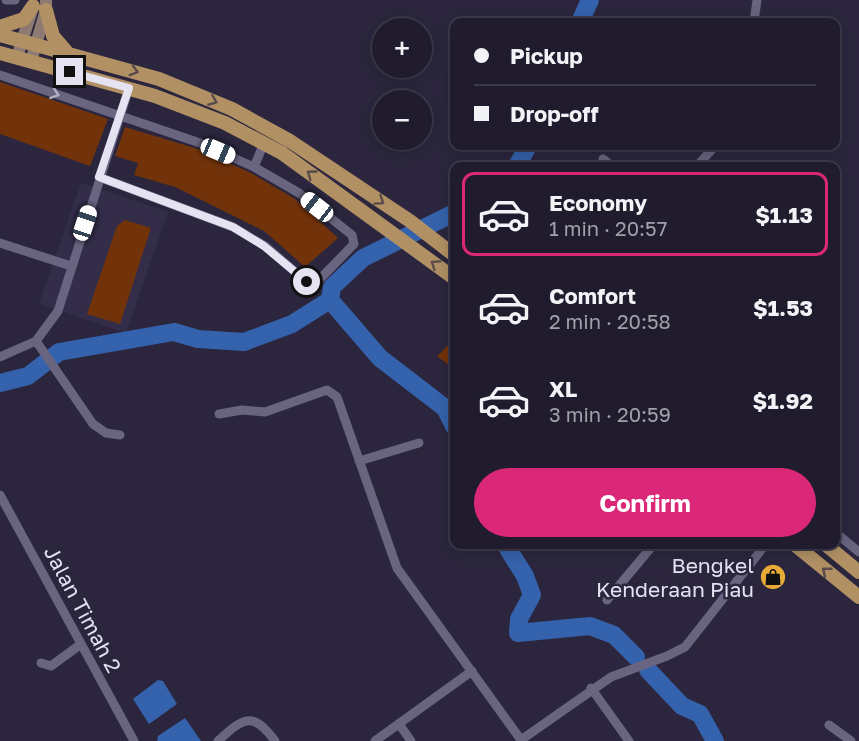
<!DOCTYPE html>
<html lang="en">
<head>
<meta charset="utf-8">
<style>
  :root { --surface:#201c2e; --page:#2d293a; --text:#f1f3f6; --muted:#a2a1aa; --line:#3d3a4a; --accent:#db2777 }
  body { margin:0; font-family:"Golos Text",sans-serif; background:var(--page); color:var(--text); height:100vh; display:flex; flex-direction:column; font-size:22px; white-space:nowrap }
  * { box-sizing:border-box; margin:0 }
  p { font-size:20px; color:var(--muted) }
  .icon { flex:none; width:33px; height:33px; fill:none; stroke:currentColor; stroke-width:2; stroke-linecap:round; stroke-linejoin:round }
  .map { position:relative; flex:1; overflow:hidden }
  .panel { position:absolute; left:450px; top:162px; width:390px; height:387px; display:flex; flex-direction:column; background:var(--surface); border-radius:12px; box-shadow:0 3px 15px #0003,0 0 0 2px var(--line) }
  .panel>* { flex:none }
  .hud { position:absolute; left:450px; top:18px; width:390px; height:132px; border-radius:12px; box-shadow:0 3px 15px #0003,0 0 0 2px var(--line); display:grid; align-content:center; height:132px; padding:0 24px; background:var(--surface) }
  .tools { position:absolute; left:372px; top:18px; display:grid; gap:12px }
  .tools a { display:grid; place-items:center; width:60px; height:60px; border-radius:50%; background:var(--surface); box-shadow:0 3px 15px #0003,0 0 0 2px var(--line); font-size:30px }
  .end { position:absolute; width:27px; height:27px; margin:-14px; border:8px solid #e5e2f2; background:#111; box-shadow:0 0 0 3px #111 }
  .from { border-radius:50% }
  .car { position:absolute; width:18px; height:36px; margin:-18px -9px; border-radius:8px; box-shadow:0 0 4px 2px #0007; background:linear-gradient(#fff 24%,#345 0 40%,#fff 0 76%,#345 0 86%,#fff 0) }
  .hud b { display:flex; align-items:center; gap:21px; height:57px; font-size:22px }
  .hud b+b { border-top:2px solid var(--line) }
  .hud i { width:15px; height:15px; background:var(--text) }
  ul { padding:10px 0 0; list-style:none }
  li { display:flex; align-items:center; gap:18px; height:84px; margin:0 12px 9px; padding:0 12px; border:3px solid transparent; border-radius:12px }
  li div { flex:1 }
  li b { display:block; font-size:22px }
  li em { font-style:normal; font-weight:700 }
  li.selected { border-color:var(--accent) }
  li>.icon { width:54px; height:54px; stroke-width:1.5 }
  .action { display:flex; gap:12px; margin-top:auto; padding:12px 24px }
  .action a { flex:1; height:69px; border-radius:36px; background:var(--accent); color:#fff; font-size:24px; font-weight:700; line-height:69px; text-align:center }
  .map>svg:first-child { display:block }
</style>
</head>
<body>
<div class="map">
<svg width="859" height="741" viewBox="0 0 859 741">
  <rect width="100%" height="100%" fill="#2b263d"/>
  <path fill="#332d4a" d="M81,183L168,212L126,333L39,304Z"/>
  <path fill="#3562ac" d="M158,680L163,681L177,704L149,724L133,699Z
    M185,718L201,741H157L158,736Z"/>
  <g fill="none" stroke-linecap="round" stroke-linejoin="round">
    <path stroke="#3562ac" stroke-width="18" d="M580,22L590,0
      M517,166L528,146
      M330,300L380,358L445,408L454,426
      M330,300L332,287L363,258L454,213
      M0,383L28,376L59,352L174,332L198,339L244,342L292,324L330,300
      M505,544L525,576L532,595L519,619L518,633L590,626L614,635L636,657
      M648,670L682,706L700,714L715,741"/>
  </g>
  <path fill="#73330a" d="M0,82L108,119L90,166L0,134Z
    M125,127L198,149L251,173L295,199L338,238L305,267L264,231L175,187L134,175L138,163L115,156Z
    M125,220L151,228L120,324L87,314L117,226Z
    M454,340V369L437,356Z"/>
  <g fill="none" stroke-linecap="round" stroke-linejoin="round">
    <path stroke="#69647f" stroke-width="9" d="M6,0H15
      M754,22L757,0
      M0,75L200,143L254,167L299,193L352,235L354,244L318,281L307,282L265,246L233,227L99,177
      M603,159L612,166
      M697,166L715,146
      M254,167L264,143
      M0,243L71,266
      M36,341L93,424L106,433L120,435
      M0,357L36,341L58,311L129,88
      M219,414L242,410L265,412L327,390L337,397L397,568L521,740L611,677L667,656L685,647L766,544
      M359,461L419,443
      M0,495L134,741
      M836,533L859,552
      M607,600L654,544
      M41,663L51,666L81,644
      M591,688L629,741
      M399,724L411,741
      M829,725L851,741
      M218,741C244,717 253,711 275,741
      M375,741L472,671"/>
    <path stroke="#8d7a72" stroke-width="12" d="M17,57L32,10
      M31,61L46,10V0"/>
    <path stroke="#b19064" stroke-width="14" d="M46,10L53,36L66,51
      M0,27L24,19L33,6
      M0,35L159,79L232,109L290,141L410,221L454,255
      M0,53L155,96L225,123L282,153L454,278
      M794,544L859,597
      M825,544L859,572"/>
  </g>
  <defs><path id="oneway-chevron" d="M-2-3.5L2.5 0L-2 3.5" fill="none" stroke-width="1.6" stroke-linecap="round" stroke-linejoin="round" transform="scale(1.5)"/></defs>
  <g stroke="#5a4b4b">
    <use href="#oneway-chevron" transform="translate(134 71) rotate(16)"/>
    <use href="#oneway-chevron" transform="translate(213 101) rotate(22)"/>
    <use href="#oneway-chevron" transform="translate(311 174) rotate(-144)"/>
    <use href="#oneway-chevron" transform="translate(380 201) rotate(34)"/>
    <use href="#oneway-chevron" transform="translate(435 264) rotate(-145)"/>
    <use href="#oneway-chevron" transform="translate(826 571) rotate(-141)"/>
  </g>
  <use stroke="#b3b0c4" href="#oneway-chevron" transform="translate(55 94) rotate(19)"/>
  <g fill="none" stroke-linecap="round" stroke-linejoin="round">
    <path stroke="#e5e2f2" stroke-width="8" d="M70,72L129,88L99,177L233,227L264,246L307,282"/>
  </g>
  <defs>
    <g id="shop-disc" transform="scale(1.35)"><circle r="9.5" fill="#e9ab38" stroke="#2b263d"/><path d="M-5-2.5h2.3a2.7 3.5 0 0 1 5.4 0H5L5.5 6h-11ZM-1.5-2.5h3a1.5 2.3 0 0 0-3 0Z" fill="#111"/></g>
  </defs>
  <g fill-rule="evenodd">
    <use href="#shop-disc" x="773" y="577"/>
  </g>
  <g text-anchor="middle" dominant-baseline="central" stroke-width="5" stroke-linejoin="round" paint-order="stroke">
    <g font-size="21" fill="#e5e2f2" stroke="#2b263d" text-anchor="end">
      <text x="754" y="565">Bengkel<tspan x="754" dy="24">Kenderaan Piau</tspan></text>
    </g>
    <g font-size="21" fill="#e5e2f2" stroke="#2b263d">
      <text transform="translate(83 609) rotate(62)">Jalan Timah 2</text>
    </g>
  </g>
</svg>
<div class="tools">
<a>+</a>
<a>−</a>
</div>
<i class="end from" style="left:307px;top:282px"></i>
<i class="end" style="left:70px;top:72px"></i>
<i class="car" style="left:218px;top:151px;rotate:113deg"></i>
<i class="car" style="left:317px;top:207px;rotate:308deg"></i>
<i class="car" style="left:85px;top:223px;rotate:18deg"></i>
<div class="hud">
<b><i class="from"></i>Pickup</b>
<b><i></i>Drop-off</b>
</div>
<section class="panel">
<ul>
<li class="selected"><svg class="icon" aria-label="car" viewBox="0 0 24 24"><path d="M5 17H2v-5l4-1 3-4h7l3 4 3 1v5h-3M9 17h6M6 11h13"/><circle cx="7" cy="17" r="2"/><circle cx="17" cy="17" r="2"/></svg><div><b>Economy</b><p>1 min · 20:57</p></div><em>$1.13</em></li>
<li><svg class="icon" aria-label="car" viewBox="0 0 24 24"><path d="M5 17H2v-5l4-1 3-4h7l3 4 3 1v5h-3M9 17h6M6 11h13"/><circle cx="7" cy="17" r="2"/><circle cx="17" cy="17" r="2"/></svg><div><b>Comfort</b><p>2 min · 20:58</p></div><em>$1.53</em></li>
<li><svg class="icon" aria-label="car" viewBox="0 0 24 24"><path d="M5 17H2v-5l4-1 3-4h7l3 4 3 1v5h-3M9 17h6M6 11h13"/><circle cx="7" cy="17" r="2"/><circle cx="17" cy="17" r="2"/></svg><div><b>XL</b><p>3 min · 20:59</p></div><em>$1.92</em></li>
</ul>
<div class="action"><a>Confirm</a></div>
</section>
</div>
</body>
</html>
